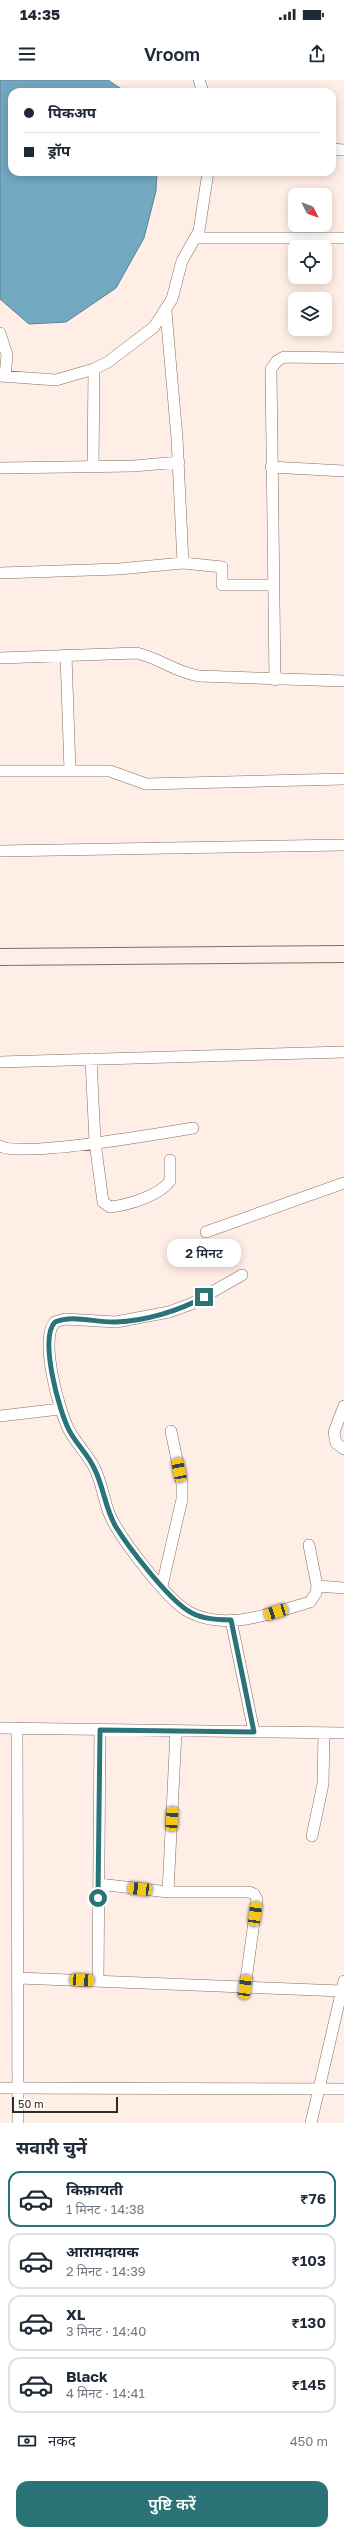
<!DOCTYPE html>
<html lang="hi">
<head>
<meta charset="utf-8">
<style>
  :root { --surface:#fff; --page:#f2f2f3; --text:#1f2937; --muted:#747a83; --line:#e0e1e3; --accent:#2a7478 }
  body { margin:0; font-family:"Golos Text","Noto Sans Devanagari",sans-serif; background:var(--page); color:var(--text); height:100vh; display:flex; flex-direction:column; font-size:15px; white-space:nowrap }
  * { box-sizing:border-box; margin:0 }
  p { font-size:13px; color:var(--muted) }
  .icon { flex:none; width:22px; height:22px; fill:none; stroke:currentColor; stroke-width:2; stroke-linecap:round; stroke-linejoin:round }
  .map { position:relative; height:2043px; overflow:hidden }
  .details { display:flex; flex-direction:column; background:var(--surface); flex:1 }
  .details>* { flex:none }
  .top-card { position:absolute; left:8px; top:8px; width:328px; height:88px; border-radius:12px; box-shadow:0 2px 10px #0003; display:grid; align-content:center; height:88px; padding:0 16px; background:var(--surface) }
  .needle { width:26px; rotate:132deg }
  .buttons { position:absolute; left:288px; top:108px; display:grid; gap:8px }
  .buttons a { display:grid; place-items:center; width:44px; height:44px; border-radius:8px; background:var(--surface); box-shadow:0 2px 10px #0003; font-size:20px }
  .scale { position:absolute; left:12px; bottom:10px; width:106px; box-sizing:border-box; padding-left:4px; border:2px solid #322a26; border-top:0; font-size:11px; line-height:14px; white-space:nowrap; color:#322a26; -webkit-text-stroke:3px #fff; paint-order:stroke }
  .end { position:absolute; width:18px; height:18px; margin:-9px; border:5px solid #2a7478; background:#fff; box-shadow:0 0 0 2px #fff }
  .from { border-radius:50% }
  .bubble { position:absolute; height:28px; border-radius:12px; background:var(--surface); box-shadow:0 2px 10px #0003; font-size:13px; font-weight:600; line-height:28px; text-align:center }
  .car { position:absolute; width:12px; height:24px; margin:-12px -6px; border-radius:5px; box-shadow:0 0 3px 1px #0007; background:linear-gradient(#f5c518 24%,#345 0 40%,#f5c518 0 76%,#345 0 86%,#f5c518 0) }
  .top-card b { display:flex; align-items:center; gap:14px; height:38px; font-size:15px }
  .top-card b+b { border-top:1px solid var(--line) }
  .top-card i { width:10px; height:10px; background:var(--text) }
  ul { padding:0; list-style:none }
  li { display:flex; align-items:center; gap:12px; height:56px; margin:0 8px 6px; padding:0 8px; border:2px solid var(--line); border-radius:12px }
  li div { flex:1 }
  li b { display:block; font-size:15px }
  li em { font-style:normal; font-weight:600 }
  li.current { border-color:var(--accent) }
  li>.icon { width:36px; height:36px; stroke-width:1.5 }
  h2 { padding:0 16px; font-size:18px; line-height:48px }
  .pay { display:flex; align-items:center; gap:10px; height:44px; padding:0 16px; font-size:15px }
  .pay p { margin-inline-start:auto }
  .cta { display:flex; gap:8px; margin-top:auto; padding:8px 16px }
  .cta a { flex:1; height:46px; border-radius:12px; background:var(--accent); color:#fff; font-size:16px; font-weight:600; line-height:46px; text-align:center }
  .status { display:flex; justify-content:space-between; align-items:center; height:28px; padding:0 20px; background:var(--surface); direction:ltr }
  .status svg { height:11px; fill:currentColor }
  header { display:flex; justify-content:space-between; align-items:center; height:52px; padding:0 16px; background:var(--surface); font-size:18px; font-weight:600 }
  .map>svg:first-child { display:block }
</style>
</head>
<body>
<div class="status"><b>14:35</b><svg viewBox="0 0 49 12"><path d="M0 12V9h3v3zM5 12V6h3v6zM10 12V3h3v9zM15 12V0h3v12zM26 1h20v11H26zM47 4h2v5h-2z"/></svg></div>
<header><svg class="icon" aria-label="menu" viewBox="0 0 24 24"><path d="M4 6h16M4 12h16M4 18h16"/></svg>Vroom<svg class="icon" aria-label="share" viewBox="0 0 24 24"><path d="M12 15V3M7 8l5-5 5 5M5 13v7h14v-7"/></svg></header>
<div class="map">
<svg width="344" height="2043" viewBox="0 0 344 2043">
  <rect width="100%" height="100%" fill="#ffeee5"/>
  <path fill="#72a9c0" stroke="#5f8392" d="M0,0H108L126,12H12V92H157L156,111L144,158L116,208L66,242L29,244L0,219Z"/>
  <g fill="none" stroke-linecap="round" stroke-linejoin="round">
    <g stroke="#816f65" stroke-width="12">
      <path id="street" d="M199,0L203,12
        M332,69L344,70
        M196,158H344
        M166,232L177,358L183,483
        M0,253L7,275L5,296
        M0,296L56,300L94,289L108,282L154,247L172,219L182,181L199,151L208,92
        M93,387L94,289
        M271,387L344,391
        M0,388L134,386L179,382
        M0,493L119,489L183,483L222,487V505H273
        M66,575L70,691
        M0,578L137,573C159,578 177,593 199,596L344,601
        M275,600L271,289L277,281L284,277L344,278
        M0,691H110L146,704L344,699
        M0,771L344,765
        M91,979L95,1062L103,1122L110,1127C128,1125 159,1116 170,1101V1080
        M0,982L344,972
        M0,1066C19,1078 164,1053 193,1048
        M206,1152L344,1103
        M242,1195L191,1224L169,1232L116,1242L65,1239L55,1242C39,1258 59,1331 69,1350C76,1363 87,1374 94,1387C102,1402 103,1418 109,1433C118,1456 168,1521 189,1532C227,1552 272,1533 310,1522L316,1513L317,1506L309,1465
        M344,1326L334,1352L336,1363L344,1369
        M0,1336L60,1329
        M162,1506L182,1419V1404L171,1351
        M317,1506L344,1508
        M231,1540L254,1652
        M0,1648L344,1653
        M17,1649L18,2043
        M312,1756L323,1704L324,1653
        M99,1804L168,1812H249L254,1814L257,1820L245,1907
        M168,1812L176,1651
        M18,1898L342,1911
        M98,1901L100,1650
        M0,2008L344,2009
        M311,2043L344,1901"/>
    </g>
    <g stroke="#816f65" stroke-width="18">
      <path id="secondary" d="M0,877L344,874"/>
    </g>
    <use href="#street" stroke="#fff" stroke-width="11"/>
    <use href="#secondary" stroke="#feeeec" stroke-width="16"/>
  </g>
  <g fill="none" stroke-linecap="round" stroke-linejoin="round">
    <path stroke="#2a7478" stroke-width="5" d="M98,1818L100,1650L254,1652L231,1540C217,1540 199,1539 187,1530C167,1517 129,1468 116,1447C105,1429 104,1407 94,1388C88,1374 76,1364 69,1350C59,1331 39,1258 55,1242C73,1234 96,1243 116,1242C145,1241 179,1231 204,1217"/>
  </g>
</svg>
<div class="buttons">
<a><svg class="needle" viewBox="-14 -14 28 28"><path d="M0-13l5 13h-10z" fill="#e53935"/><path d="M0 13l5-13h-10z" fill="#747a83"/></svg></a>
<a><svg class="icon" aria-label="locate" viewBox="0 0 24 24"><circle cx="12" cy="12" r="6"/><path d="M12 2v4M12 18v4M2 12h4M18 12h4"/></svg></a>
<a><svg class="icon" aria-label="layers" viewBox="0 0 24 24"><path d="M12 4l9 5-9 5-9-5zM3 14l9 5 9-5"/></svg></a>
</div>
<div class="scale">50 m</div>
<i class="end from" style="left:98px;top:1818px"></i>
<i class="end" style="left:204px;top:1217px"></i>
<div class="bubble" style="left:167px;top:1159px;width:74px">2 मिनट</div>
<i class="car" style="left:179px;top:1390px;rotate:349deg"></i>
<i class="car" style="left:276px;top:1532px;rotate:253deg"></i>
<i class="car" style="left:172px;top:1739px;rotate:3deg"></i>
<i class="car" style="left:140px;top:1809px;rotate:276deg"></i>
<i class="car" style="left:255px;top:1834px;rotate:8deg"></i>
<i class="car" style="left:82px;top:1900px;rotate:93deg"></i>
<i class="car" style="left:245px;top:1907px;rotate:8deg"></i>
<div class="top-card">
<b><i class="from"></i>पिकअप</b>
<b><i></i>ड्रॉप</b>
</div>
</div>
<section class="details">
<h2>सवारी चुनें</h2>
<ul>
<li class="current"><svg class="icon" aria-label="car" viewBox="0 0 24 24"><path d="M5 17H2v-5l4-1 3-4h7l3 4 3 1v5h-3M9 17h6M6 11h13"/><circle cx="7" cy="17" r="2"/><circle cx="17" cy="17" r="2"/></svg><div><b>किफ़ायती</b><p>1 मिनट · 14:38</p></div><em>₹76</em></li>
<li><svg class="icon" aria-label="car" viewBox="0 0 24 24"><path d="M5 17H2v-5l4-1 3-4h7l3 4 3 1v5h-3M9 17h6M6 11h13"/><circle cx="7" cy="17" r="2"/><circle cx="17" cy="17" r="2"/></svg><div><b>आरामदायक</b><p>2 मिनट · 14:39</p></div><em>₹103</em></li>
<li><svg class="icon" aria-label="car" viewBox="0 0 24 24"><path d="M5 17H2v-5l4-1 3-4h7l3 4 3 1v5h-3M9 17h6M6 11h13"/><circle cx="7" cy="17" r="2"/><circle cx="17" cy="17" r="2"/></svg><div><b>XL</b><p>3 मिनट · 14:40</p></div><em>₹130</em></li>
<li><svg class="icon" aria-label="car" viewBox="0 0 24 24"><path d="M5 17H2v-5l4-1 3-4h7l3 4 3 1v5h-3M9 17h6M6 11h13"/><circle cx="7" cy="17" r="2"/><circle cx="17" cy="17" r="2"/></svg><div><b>Black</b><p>4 मिनट · 14:41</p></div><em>₹145</em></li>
</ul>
<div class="pay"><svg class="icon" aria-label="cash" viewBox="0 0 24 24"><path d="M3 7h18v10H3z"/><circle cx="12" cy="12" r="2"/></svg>नकद<p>450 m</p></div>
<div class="cta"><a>पुष्टि करें</a></div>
</section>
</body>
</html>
